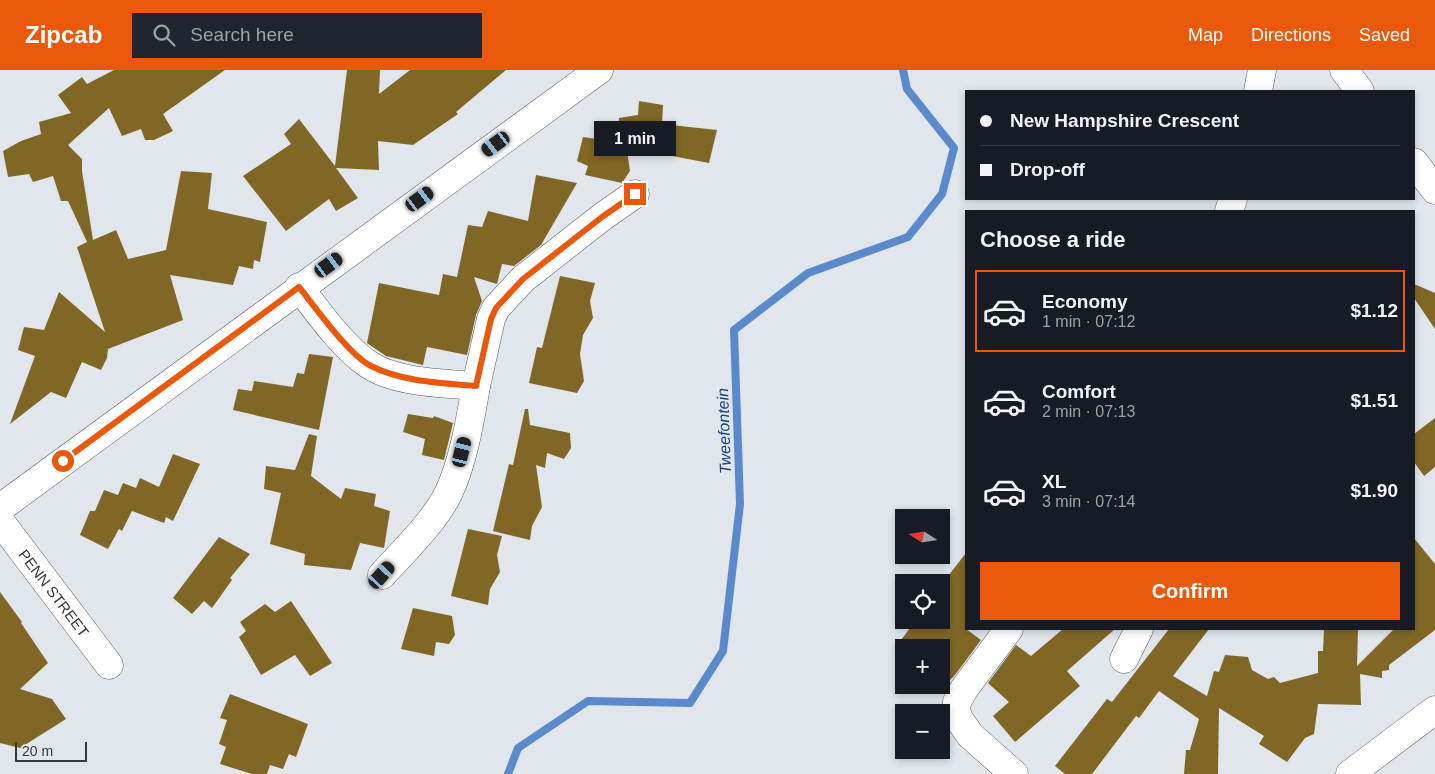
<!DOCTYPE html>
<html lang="en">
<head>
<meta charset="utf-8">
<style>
  :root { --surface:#171b24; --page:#20242c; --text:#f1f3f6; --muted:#9ea1a6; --line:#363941; --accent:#ea580c }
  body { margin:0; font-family:Helvetica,sans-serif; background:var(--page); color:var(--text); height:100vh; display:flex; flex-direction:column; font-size:19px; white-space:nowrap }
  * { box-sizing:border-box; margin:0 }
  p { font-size:16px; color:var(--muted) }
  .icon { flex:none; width:28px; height:28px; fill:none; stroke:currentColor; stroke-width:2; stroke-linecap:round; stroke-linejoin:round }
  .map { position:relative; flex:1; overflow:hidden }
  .sheet { position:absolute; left:965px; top:140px; width:450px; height:420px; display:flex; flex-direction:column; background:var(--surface); border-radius:0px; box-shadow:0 2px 8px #0003 }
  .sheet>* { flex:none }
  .guide { position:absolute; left:965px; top:20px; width:450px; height:110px; border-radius:0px; box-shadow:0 2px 8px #0003; display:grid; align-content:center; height:110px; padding:0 15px; background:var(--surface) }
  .needle { width:32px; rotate:282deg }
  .tools { position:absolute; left:895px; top:439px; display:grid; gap:10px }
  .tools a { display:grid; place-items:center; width:55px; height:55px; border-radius:0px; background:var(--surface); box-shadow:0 2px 8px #0003; font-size:25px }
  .scale { position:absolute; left:15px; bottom:12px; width:72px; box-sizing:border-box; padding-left:5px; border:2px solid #36383a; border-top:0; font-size:14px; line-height:18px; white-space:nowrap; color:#36383a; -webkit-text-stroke:4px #e1e6ed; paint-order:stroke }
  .end { position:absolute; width:22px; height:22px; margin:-11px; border:6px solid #ea580c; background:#fff; box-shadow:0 0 0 2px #fff }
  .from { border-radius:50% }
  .bubble { position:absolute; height:35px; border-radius:0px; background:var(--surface); box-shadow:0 2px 8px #0003; font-size:16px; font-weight:700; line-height:35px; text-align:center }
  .car { position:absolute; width:15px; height:30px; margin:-15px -8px; border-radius:6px; box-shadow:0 0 4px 1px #0007; background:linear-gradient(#222 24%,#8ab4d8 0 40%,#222 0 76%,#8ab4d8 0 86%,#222 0) }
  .guide b { display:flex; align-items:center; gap:18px; height:48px; font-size:19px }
  .guide b+b { border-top:1px solid var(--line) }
  .guide i { width:12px; height:12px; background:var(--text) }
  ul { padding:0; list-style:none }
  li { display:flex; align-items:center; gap:15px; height:82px; margin:0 10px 8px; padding:0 5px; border:2px solid transparent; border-radius:0px }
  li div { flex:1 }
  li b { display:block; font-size:19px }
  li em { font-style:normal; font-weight:700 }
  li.selected { border-color:var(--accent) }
  li>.icon { width:45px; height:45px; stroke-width:1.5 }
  h2 { padding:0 15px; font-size:22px; line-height:60px }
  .button { display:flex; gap:10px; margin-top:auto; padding:10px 15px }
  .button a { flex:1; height:58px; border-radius:0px; background:var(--accent); color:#fff; font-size:20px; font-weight:700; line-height:58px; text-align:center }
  header { display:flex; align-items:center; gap:30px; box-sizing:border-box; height:70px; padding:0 25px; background:var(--accent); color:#fff }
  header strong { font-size:24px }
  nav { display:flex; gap:28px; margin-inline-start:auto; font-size:18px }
  .search { width:350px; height:45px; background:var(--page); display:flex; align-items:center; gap:12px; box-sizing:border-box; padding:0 18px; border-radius:0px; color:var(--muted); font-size:19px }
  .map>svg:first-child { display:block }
</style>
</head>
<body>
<header>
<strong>Zipcab</strong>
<div class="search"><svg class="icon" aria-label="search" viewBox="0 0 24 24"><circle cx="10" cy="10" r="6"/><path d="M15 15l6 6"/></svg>Search here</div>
<nav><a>Map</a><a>Directions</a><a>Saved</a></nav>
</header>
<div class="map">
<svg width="1435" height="704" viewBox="0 0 1435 704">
  <rect width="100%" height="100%" fill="#e1e6ed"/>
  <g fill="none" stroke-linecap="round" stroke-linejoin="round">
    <path stroke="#5a8acb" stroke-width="8" d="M508,704L518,678L588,631L690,633L723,581L740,434L734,260L808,203L908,167L942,124L954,78L907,19L903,0"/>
  </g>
  <path fill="#816725" d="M114,0H225L163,44L173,61L154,70H145L141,59L122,66L109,38L68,75L82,89V101L93,170L116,160L128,189L166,180L181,101L212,103L208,139L267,152L260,192L254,190L253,199L239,196L233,215L170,205L183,250L108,279L107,288L101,300L82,292L66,328L51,322L10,354L35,286L18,280L24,257L44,260L59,222L105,262L77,177L87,172L68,131H61L53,106L33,112L29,104L8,107L3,81L21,71L41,64L39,52L71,43L58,25L82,7L87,14Z
    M347,0H380L379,24L410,0H506L456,42L458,44L413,75L378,71L379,100L336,98L358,128L336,141L329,129L286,161L243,106L291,74L284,64L299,49L335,96Z
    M639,31L663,35L662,54L717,60L709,93L651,82L626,74L630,101L622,113L585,105L588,96L577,91L583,67L618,72L619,48L638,45Z
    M536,105L577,113L541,175L514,196L502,194L497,214L474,207L482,231L476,245L467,285L427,277L423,295L386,286L367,273L379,213L439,225L443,204L457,207L468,155L482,157L488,141L528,151Z
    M560,206L595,213L590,231L593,248L583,265L580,284L584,311L577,323L529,313L537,277L542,278Z
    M1414,214L1435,223V259L1414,228Z
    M309,284L333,287L319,360L233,340L238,319L252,321L254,311L293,317L297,303L304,304Z
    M525,339H528L530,355L570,363L571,378L564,389L547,383L545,398L536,395L542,437L532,456L530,470L493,461L509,394L513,395Z
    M408,344L433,348L434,346L453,353L444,390L422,385L425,369L403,362Z
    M1435,348V397L1424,406L1414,392V364Z
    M309,364L317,366L311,406L341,429L345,418L376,424L374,436L390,441L384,478L360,473L351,500L304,495L305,484L270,474L281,423L264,419L266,396L295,400Z
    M173,384L200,394L173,451L166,447L164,453L132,441L122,461L119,459L108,479L80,465L90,441H95L104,420L118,425L123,413L136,418L140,408L159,417Z
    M468,459L502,466L497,485L500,502L490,519L488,535L451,526Z
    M219,467L250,484L230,508L232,510L212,538L204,531L192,544L173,528Z
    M1414,468L1435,494V560L1389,595V600L1382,601V608L1360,604L1361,635L1318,634L1314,664L1305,668L1287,692L1259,674L1264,666L1219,638L1218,704H1184L1186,680H1190L1199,649L1159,621L1139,648L1136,646L1092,704H1065L1055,696L1107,629L1112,632L1169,559H1209L1173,606L1207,626L1214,601L1219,602L1225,585L1248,587L1252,600L1268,609L1274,607L1280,613L1318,603V581H1323L1324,559H1358L1357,596L1394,559H1414Z
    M966,483V559L981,570L955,605L941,619V578H895L916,550H941V515Z
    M0,522L22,552L21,553L48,593L20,619L52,629L66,649L20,678L0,673Z
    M291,531L332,593L310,606L295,585L261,605L239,567L246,561L240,552L265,534L275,542Z
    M413,538L452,546L455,565L449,574L436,572L434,586L401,579Z
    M1063,559H1115L1067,601L1080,616L1015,672L993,646L1009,632L988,613L1016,575L1031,586Z
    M230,624L308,654L296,687L289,684L283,699L270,695L267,704H252L220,694L226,677L219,674L227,650L220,648Z"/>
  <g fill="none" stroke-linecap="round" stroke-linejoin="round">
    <g stroke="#5c6066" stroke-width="29">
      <g id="minor">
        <path d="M1344,0L1360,21"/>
        <path d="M1258,21L1262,0"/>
        <path d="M1414,92L1435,120"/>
        <path d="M1229,141L1233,129"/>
        <path d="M299,217C318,242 343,277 368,294C395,313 444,313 476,316L491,249L496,238L523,209L602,147L635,124"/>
        <path d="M0,438L599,0"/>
        <path id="s1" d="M0,451L109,595"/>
        <path d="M382,505C404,481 434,452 448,424C463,393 470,351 476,316"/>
        <path d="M1009,559L964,619L957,632L956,641L959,649L970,665L1014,704"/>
        <path d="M1124,589L1139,559"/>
        <path d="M1350,704L1435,640"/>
      </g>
    </g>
    <use href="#minor" stroke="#fff" stroke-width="28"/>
  </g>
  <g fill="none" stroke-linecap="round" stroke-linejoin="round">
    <path stroke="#ea580c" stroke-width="6" d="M63,391L299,217C316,238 349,285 371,296C403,312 441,313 476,316L491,249L496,238L523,209L602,147L635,124"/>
  </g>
  <g text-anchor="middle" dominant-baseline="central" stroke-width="5" stroke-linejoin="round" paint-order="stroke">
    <g font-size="15" fill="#36383a" stroke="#e1e6ed">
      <text stroke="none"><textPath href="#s1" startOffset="90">PENN STREET</textPath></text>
    </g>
    <g font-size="16" font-style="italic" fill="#12417d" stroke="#e1e6ed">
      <text transform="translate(724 361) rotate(-92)">Tweefontein</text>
    </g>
  </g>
</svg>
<div class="tools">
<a><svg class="needle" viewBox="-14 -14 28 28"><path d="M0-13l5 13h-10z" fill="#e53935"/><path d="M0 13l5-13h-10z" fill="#9ea1a6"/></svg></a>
<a><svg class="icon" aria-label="locate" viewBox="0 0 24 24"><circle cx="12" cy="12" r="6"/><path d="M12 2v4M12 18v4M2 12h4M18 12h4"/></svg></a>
<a>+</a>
<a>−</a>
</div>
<div class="scale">20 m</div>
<i class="end from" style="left:63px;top:391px"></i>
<i class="end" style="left:635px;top:124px"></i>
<div class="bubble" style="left:594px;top:51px;width:82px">1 min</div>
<i class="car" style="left:496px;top:74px;rotate:234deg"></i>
<i class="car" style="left:420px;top:129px;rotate:54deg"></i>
<i class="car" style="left:329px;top:195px;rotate:54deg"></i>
<i class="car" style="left:462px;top:382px;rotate:14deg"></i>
<i class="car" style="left:382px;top:505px;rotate:42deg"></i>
<div class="guide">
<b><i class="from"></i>New Hampshire Crescent</b>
<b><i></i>Drop-off</b>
</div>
<section class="sheet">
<h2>Choose a ride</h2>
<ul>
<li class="selected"><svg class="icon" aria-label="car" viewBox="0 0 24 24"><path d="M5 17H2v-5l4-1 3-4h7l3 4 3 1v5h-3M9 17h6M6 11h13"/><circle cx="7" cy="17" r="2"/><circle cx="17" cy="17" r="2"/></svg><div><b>Economy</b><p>1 min · 07:12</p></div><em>$1.12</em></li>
<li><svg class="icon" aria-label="car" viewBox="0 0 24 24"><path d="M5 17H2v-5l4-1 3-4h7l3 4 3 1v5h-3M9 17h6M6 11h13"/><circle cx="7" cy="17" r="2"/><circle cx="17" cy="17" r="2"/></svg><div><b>Comfort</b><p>2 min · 07:13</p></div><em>$1.51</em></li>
<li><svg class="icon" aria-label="car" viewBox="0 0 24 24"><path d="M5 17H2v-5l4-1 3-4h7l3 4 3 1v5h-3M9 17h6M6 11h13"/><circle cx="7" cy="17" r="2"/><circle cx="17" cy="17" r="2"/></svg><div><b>XL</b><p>3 min · 07:14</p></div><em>$1.90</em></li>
</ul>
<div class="button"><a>Confirm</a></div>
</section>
</div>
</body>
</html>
